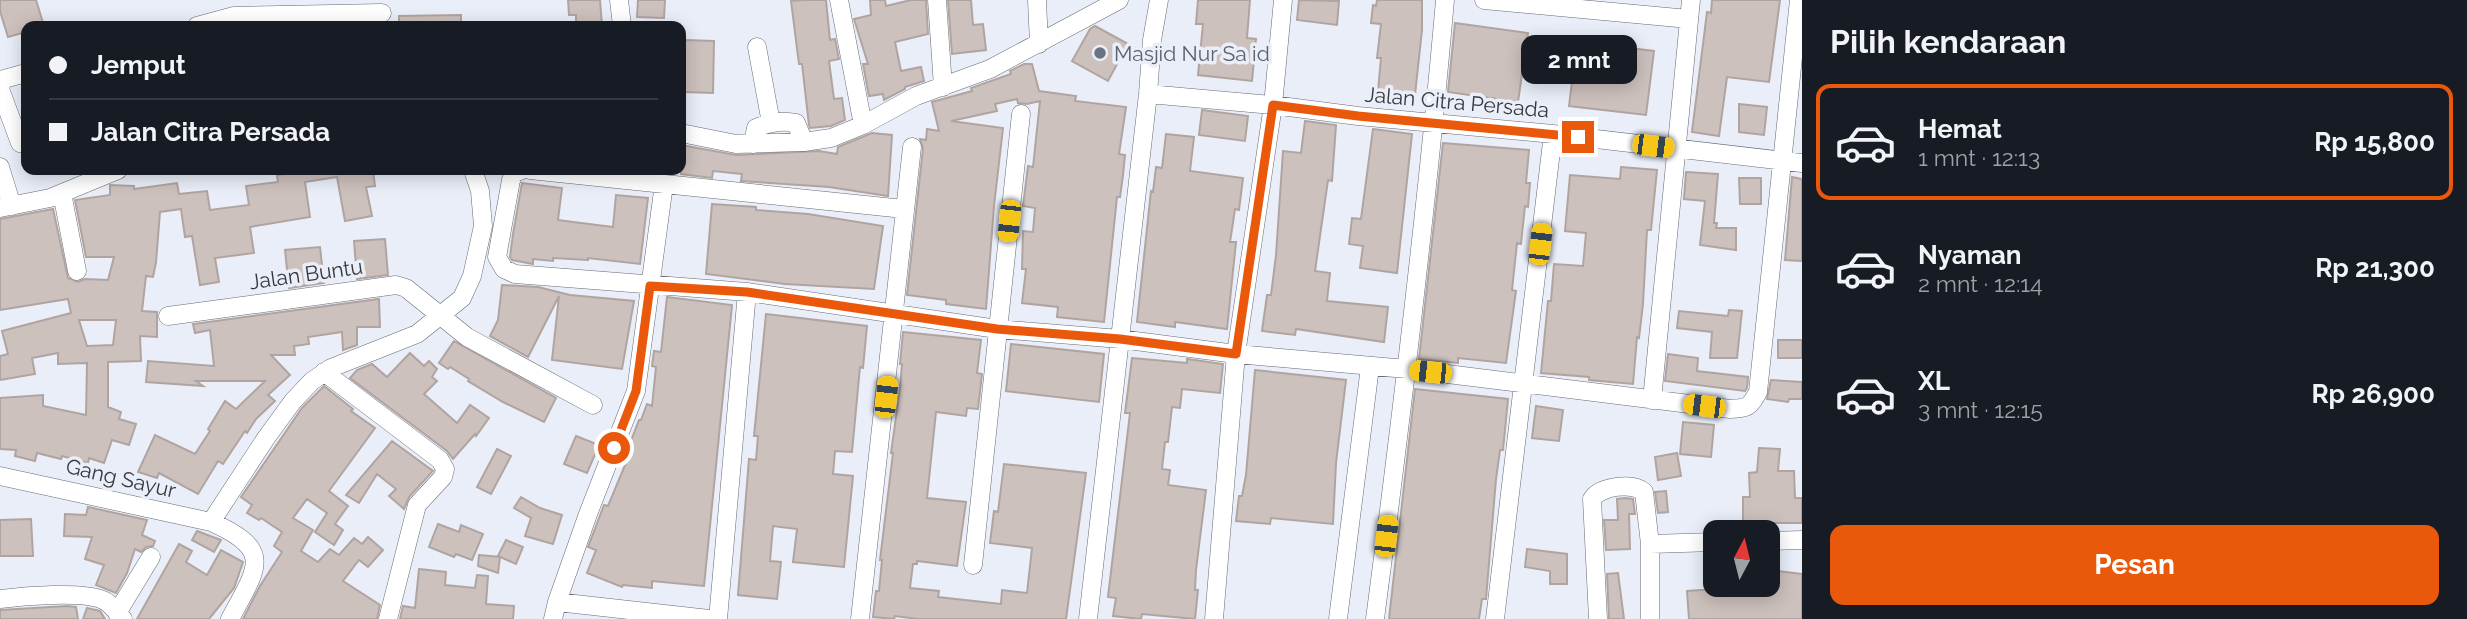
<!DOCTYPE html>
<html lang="id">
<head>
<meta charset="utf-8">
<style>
  :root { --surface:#171b24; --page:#20242c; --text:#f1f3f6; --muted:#9ea1a6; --line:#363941; --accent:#ea580c }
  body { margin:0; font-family:Raleway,sans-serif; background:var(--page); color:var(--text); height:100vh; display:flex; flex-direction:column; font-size:26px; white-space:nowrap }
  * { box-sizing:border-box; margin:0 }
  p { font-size:23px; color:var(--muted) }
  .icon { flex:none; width:38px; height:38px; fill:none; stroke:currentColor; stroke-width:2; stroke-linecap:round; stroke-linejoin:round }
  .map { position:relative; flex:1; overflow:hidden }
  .side { display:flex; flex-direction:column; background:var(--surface); width:665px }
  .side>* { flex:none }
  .guide { position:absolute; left:21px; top:21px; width:665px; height:154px; border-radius:14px; box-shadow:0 4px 18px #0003; display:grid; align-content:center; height:154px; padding:0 28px; background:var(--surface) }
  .needle { width:46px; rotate:7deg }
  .tools { position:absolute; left:1703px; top:520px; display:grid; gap:14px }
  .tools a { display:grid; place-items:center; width:77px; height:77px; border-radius:14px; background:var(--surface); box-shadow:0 4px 18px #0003; font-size:35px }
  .end { position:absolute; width:32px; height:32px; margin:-16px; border:9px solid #ea580c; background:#fff; box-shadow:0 0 0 4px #fff }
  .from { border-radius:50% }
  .bubble { position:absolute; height:49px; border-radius:14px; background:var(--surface); box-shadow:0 4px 18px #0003; font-size:23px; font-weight:700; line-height:49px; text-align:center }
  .car { position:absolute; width:21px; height:42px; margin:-21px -10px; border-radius:9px; box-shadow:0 0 5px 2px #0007; background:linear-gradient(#f5c518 24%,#345 0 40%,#f5c518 0 76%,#345 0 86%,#f5c518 0) }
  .guide b { display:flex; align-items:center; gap:24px; height:66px; font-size:26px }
  .guide b+b { border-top:2px solid var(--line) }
  .guide i { width:18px; height:18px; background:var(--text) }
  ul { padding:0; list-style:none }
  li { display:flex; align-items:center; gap:21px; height:116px; margin:0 14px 10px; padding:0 14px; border:4px solid transparent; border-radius:14px }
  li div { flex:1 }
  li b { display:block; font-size:26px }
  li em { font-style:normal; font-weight:700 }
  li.active { border-color:var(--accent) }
  li>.icon { width:63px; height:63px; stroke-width:1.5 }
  h2 { padding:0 28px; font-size:32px; line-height:84px }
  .action { display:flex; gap:14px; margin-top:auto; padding:14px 28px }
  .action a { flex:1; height:80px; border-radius:14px; background:var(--accent); color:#fff; font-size:28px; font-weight:700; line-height:80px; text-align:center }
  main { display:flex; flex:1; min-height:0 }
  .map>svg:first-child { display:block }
</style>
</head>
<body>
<main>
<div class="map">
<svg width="1802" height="619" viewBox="0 0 1802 619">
  <rect width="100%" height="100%" fill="#e9eef8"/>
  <path fill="#cdc1bd" stroke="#b0a4a1" stroke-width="2" fill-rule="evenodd" d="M0,0H36L44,26H26V32L8,37L0,11Z
    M568,0H600L602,26H576V15H569Z
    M638,0H665L664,18L637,17Z
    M803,0H826L830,40L835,39L839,59L829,61L834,99L842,98L845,120L831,126L810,128L809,125L802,64H799L791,1Z
    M870,0H885L886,6L911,0H926L928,34L895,42L901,71L921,67L924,81L905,87V89L884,100L883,94L869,96L863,64H868L854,19L871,15Z
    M948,0H971L973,25L983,24L986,50L952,54Z
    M1198,0H1250L1247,38L1256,39L1252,81L1198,75L1203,24H1196Z
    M1299,0L1339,1L1337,25L1297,20Z
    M1377,0H1422V30L1415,95L1378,91L1381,58H1377L1381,24L1371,23L1373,5L1376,6Z
    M1712,0H1780L1769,82L1727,77L1719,136L1692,132L1707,12L1711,13Z
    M461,15V26H399V16Z
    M1455,23L1528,33L1518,102L1448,92Z
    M1095,26L1128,44L1108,81L1072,61L1090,29Z
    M685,40L714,41L713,93L684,92Z
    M1577,42L1654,51L1646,115L1569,106Z
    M1024,64H1032L1039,91L1076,96L1075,101L1126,107L1119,154L1125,155L1123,175L1120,197H1117L1104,322L1057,317L1058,307L1022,303L1026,269H1022L1023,231L1033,232L1035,208L1023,206L1028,166L1033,167L1040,101L1027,104L1018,103L1017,99L995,104L997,111L951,121L1003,128L994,206L986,309L946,304V300L907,295L923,148L920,139L926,140L927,129L939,131L932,102L972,91L971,88L1011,74L1010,71Z
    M1739,104L1767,107L1764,135L1739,132Z
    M1202,110L1248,116L1245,141L1199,135Z
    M1305,121L1336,125L1332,181L1328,180L1315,271L1330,273L1327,301L1388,307L1384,342L1296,329L1295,335L1262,331L1267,295H1271L1276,255L1283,151L1301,153Z
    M1373,129L1412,134L1397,273L1360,268L1363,246L1349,244L1352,218L1361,219Z
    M872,133L892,135L888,196L829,187L741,181L742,174L713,171L712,178L681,174V145L736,155L819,151L837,154L838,147Z
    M1166,134L1194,137L1190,171L1243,178L1239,210L1235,209L1230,242H1236L1227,329L1175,322V327L1137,322L1151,191L1153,192L1156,167L1162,168Z
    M1443,143L1529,150L1526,183H1530L1528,207L1525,206L1521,244L1517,243L1512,290L1516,291L1506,363L1458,358V363L1419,359Z
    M1621,167L1657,170L1651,230H1647L1643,304L1639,338L1637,337L1633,384L1589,380V377L1541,373L1548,301H1551L1554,264L1583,266L1586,233L1565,231L1570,175L1620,179Z
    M311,170H373L375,186L366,187L372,216L345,221L337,177L305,182L310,217L250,227L254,253L215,258L219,282L200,285L192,236L185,237L181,209L160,212L156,262L153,277L146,276L142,311L157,312V337L140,336L141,361L108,362V407L121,412L119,419L136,424L129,445L112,440L104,463L89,458L88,463L62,456L61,459L37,453L35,461L15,456L16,450L0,449V398L43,395V406L86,415L87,363L58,364V353L32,358L35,374L0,380V356L8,354L2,331L71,313L68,299L0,310V219L53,209L68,278L78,282L85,279L108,280L114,257H86L75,200L110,195V185L134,186V189L177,183L179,194L207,191L210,210L249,205L246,186L278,182L277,175ZM79,320H116L113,345L87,346Z
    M1686,172L1718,174L1714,223H1717L1716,228H1736V250L1700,245L1705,201L1684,199Z
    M1792,177L1802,179V261L1785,260Z
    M1739,178H1761V204H1740Z
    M522,183L562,188L558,220L573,222L613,227L616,195L648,198L640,264L588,258V260L553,258V261L533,259V264L512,260L510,257L513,234Z
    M712,204L756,207V210L808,214L883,226L874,289L785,284L706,274Z
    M385,239L388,275L357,279L354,241Z
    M320,247L324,283L289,288L285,250Z
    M502,285L538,287L570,295L634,301L622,369L552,360L559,296L528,357L490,336L498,320Z
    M667,297L732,305L704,586L652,581V588L623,585L622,587L587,573L596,550L588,547L604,505L608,506L628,458L625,456L639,420H641L647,404L652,406L656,367L652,366L654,351L661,352Z
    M379,299L380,327H357V345L343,350L342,332L308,337L309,344L294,346L295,355H271L290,375L268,395L275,401L256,419L247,433L245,431L223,464L218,461L198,494L159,473L157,478L138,472L155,435L195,454L210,431L208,429L225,401L236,409L265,381H196L203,386L146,382L148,361L214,366L210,330L195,333L193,324Z
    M1729,310L1742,311L1737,358H1710L1712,332L1677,328L1679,311L1728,316Z
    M766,314L867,326L863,368L860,367L852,452L835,451L833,474L853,476L844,567L793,562L797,529L773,526L770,561L781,562L777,599L738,595L749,459L756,460L758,436H754Z
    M903,332L981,340L977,373L982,374L978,409L967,408L966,416L936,412L927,498L966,502L957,566L917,561V564H913L910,588L939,591L938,597L1001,604L1002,590L1027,593L1032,548L990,543L994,511L998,512L1004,464L1086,473L1066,619H918L895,616L894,619L873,617L876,591H879L882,560H880L893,453H891L900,389L902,364H900Z
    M1778,340H1802V358H1778Z
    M454,341L556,398L544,422L503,402L468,381L469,379L450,367L448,369L439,363Z
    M1011,344L1104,354L1099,402L1006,391Z
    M410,353L424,366L429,361L437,369L432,377L437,381L424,394L457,423L470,405L489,418L476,436L475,434L453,459L447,451L350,378L357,370L372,364L387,377Z
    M1668,354L1698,358L1697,371L1748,377L1747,388L1745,391L1665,381Z
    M1132,358L1187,363V359L1223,364L1220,393L1182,389L1180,408L1172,407L1168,442H1165L1162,469L1170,470L1168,485L1206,490L1196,570L1195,590H1198L1195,619L1142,614L1141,619L1113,616L1116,598L1108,597L1130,413H1125Z
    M1255,370L1346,380L1336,463L1333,524L1271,518L1270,524L1236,521L1239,496H1242L1246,475Z
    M1771,380L1802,382V399H1789L1788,402L1767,399Z
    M324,386L353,409L351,411L375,428L329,491L348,506L335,524L343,530L334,545L315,532L327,513L307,499L293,518L313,530L301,551L318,562L330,549L339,555L354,538L362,544L368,537L383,550L368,567L359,560L343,581L380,605L377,619H243L260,586L282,552L274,546L282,532L261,518L259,520L247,513L252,505L241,497L302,408Z
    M1415,389L1508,399L1503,450H1500L1496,479L1486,599H1482L1479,619H1389Z
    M1536,406L1563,410L1559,441L1532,438Z
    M1683,422L1714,425L1711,457L1680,454Z
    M576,436L599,445L587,473L564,464Z
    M392,441L433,471L409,497L404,509L389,496L396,489L377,474L359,503L346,495Z
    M1759,448L1780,449L1778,471H1794L1795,498H1802V523H1743V497H1750L1749,473L1757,472Z
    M497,449L511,456L491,494L477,487Z
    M1677,453L1681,476L1658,480L1655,457Z
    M1666,491L1668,512L1658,513L1655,492Z
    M521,497L540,508L562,515L553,544L525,536L531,518L514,508Z
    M1625,498L1633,499L1635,514H1629L1630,549L1606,550L1604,520H1618L1617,499Z
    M88,507L147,520L142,535L155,541L153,546L146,547L141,552L135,549L127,573L116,593L96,585L104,565L85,559L92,537L64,536L65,514L86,515Z
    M31,519L33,556H0V520Z
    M438,524L459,532L461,525L483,534L472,560L456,554L454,557L429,547Z
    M197,531L221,540L214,552L192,540Z
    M506,540L523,547L516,564L498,556Z
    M179,544L192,551L186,562L207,575L221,550L243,562L234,588L209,619H137Z
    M1527,549L1567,554V584H1550V571L1525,567Z
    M479,555L500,557L498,573L478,566Z
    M419,569L446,572L445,585L475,588L477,575L488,576L486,604L514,606L513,619H400L403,606L415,608Z
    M1778,571L1802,574V619H1689L1687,591L1777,585Z
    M1618,573L1624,619H1609L1607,574Z
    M67,606L76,607L78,619H0V610Z
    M87,608L100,611L105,619H83Z"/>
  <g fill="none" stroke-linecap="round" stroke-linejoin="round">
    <g stroke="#666a73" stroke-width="19">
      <path id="minor" d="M619,0L622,26
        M839,0L863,125
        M937,0L943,87
        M1037,0L1039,44
        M1484,0L1689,19
        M197,26L234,16L382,13
        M757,47L771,123
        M0,80L26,73
        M0,89L20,143
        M1148,94L1273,105L1358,116L1553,134L1802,163
        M681,133L736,144L804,142L831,138L863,125L916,96L990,69L1119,0
        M753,144L756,128C768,123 783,120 796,123L804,142
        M0,167L12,206
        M522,170L515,173L511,180L497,257L504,269L515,274L747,292L997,329L1120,339L1236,354L1407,369L1730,409C1748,408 1749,408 1758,392L1799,0
        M530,170L904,209
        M62,193L77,271
        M0,208L50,198L118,170
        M168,316L396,285L406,288L467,337L593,405
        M324,372L440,460L445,469L443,477L417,505L388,619
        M1652,400L1691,0
        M0,476L211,522C275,550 257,568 230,619
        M211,522L266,438L293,401L312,381L331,368L417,334L462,298L472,276L483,226L480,191L473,170
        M1768,541L1802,540
        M1650,544L1715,542
        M973,565L1021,114
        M0,599C24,596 82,591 103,600C111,603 117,613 123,619
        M557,602L709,619
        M117,613L151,557
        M553,619L557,602L588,514L636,391L664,184
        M718,619L747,292
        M860,619L912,147
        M1088,619L1148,94L1152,40L1159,0
        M1214,619L1236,354L1273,105L1283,0
        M1338,619L1370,367
        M1375,619C1402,413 1427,207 1445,0
        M1495,619L1553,134
        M1598,619L1592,499C1600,486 1633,482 1644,492L1650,544V619"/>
    </g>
    <use href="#minor" stroke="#fff" stroke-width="18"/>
  </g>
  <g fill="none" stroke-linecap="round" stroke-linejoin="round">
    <path stroke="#ea580c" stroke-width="9" d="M614,448L636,391L650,286L747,292L997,329L1120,339L1236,354L1273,105L1358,116L1578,137"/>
  </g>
  <circle fill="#6b7280" stroke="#e9eef8" stroke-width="2.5" cx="1100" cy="53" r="7"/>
  <g text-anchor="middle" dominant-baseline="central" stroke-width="7" stroke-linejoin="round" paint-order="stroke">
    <g font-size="21" fill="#5b616d" stroke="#e9eef8" text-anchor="start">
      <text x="1114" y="53">Masjid Nur Sa id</text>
    </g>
    <g font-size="21" fill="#37393d" stroke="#e9eef8">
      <text transform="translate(1457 102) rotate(5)">Jalan Citra Persada</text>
      <text transform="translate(306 274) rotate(-8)">Jalan Buntu</text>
      <text transform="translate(121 478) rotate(13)">Gang Sayur</text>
    </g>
  </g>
</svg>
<div class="tools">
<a><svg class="needle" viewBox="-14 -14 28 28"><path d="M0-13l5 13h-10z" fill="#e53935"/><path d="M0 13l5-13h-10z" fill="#9ea1a6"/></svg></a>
</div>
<i class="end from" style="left:614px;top:448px"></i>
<i class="end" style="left:1578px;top:137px"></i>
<div class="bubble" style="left:1521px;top:35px;width:116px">2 mnt</div>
<i class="car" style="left:1653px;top:146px;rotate:97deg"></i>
<i class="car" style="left:1009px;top:221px;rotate:186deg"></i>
<i class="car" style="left:1540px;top:244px;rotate:7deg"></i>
<i class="car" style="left:1430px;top:372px;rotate:276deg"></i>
<i class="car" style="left:886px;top:397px;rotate:6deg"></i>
<i class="car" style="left:1704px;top:406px;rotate:277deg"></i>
<i class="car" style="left:1386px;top:536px;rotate:7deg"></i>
<div class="guide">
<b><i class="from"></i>Jemput</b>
<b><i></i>Jalan Citra Persada</b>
</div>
</div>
<section class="side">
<h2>Pilih kendaraan</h2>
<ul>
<li class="active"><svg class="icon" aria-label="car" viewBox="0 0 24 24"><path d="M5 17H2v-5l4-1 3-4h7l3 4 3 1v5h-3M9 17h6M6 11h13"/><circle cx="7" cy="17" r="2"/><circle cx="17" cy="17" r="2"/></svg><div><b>Hemat</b><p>1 mnt · 12:13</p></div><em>Rp 15,800</em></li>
<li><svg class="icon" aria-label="car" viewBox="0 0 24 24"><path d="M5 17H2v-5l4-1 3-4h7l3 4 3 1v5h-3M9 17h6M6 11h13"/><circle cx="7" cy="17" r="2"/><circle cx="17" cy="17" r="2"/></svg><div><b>Nyaman</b><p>2 mnt · 12:14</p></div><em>Rp 21,300</em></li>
<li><svg class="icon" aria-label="car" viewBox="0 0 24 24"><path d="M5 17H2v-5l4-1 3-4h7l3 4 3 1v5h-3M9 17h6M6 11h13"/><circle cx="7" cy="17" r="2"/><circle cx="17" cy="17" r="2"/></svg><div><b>XL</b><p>3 mnt · 12:15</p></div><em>Rp 26,900</em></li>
</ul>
<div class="action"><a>Pesan</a></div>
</section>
</main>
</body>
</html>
